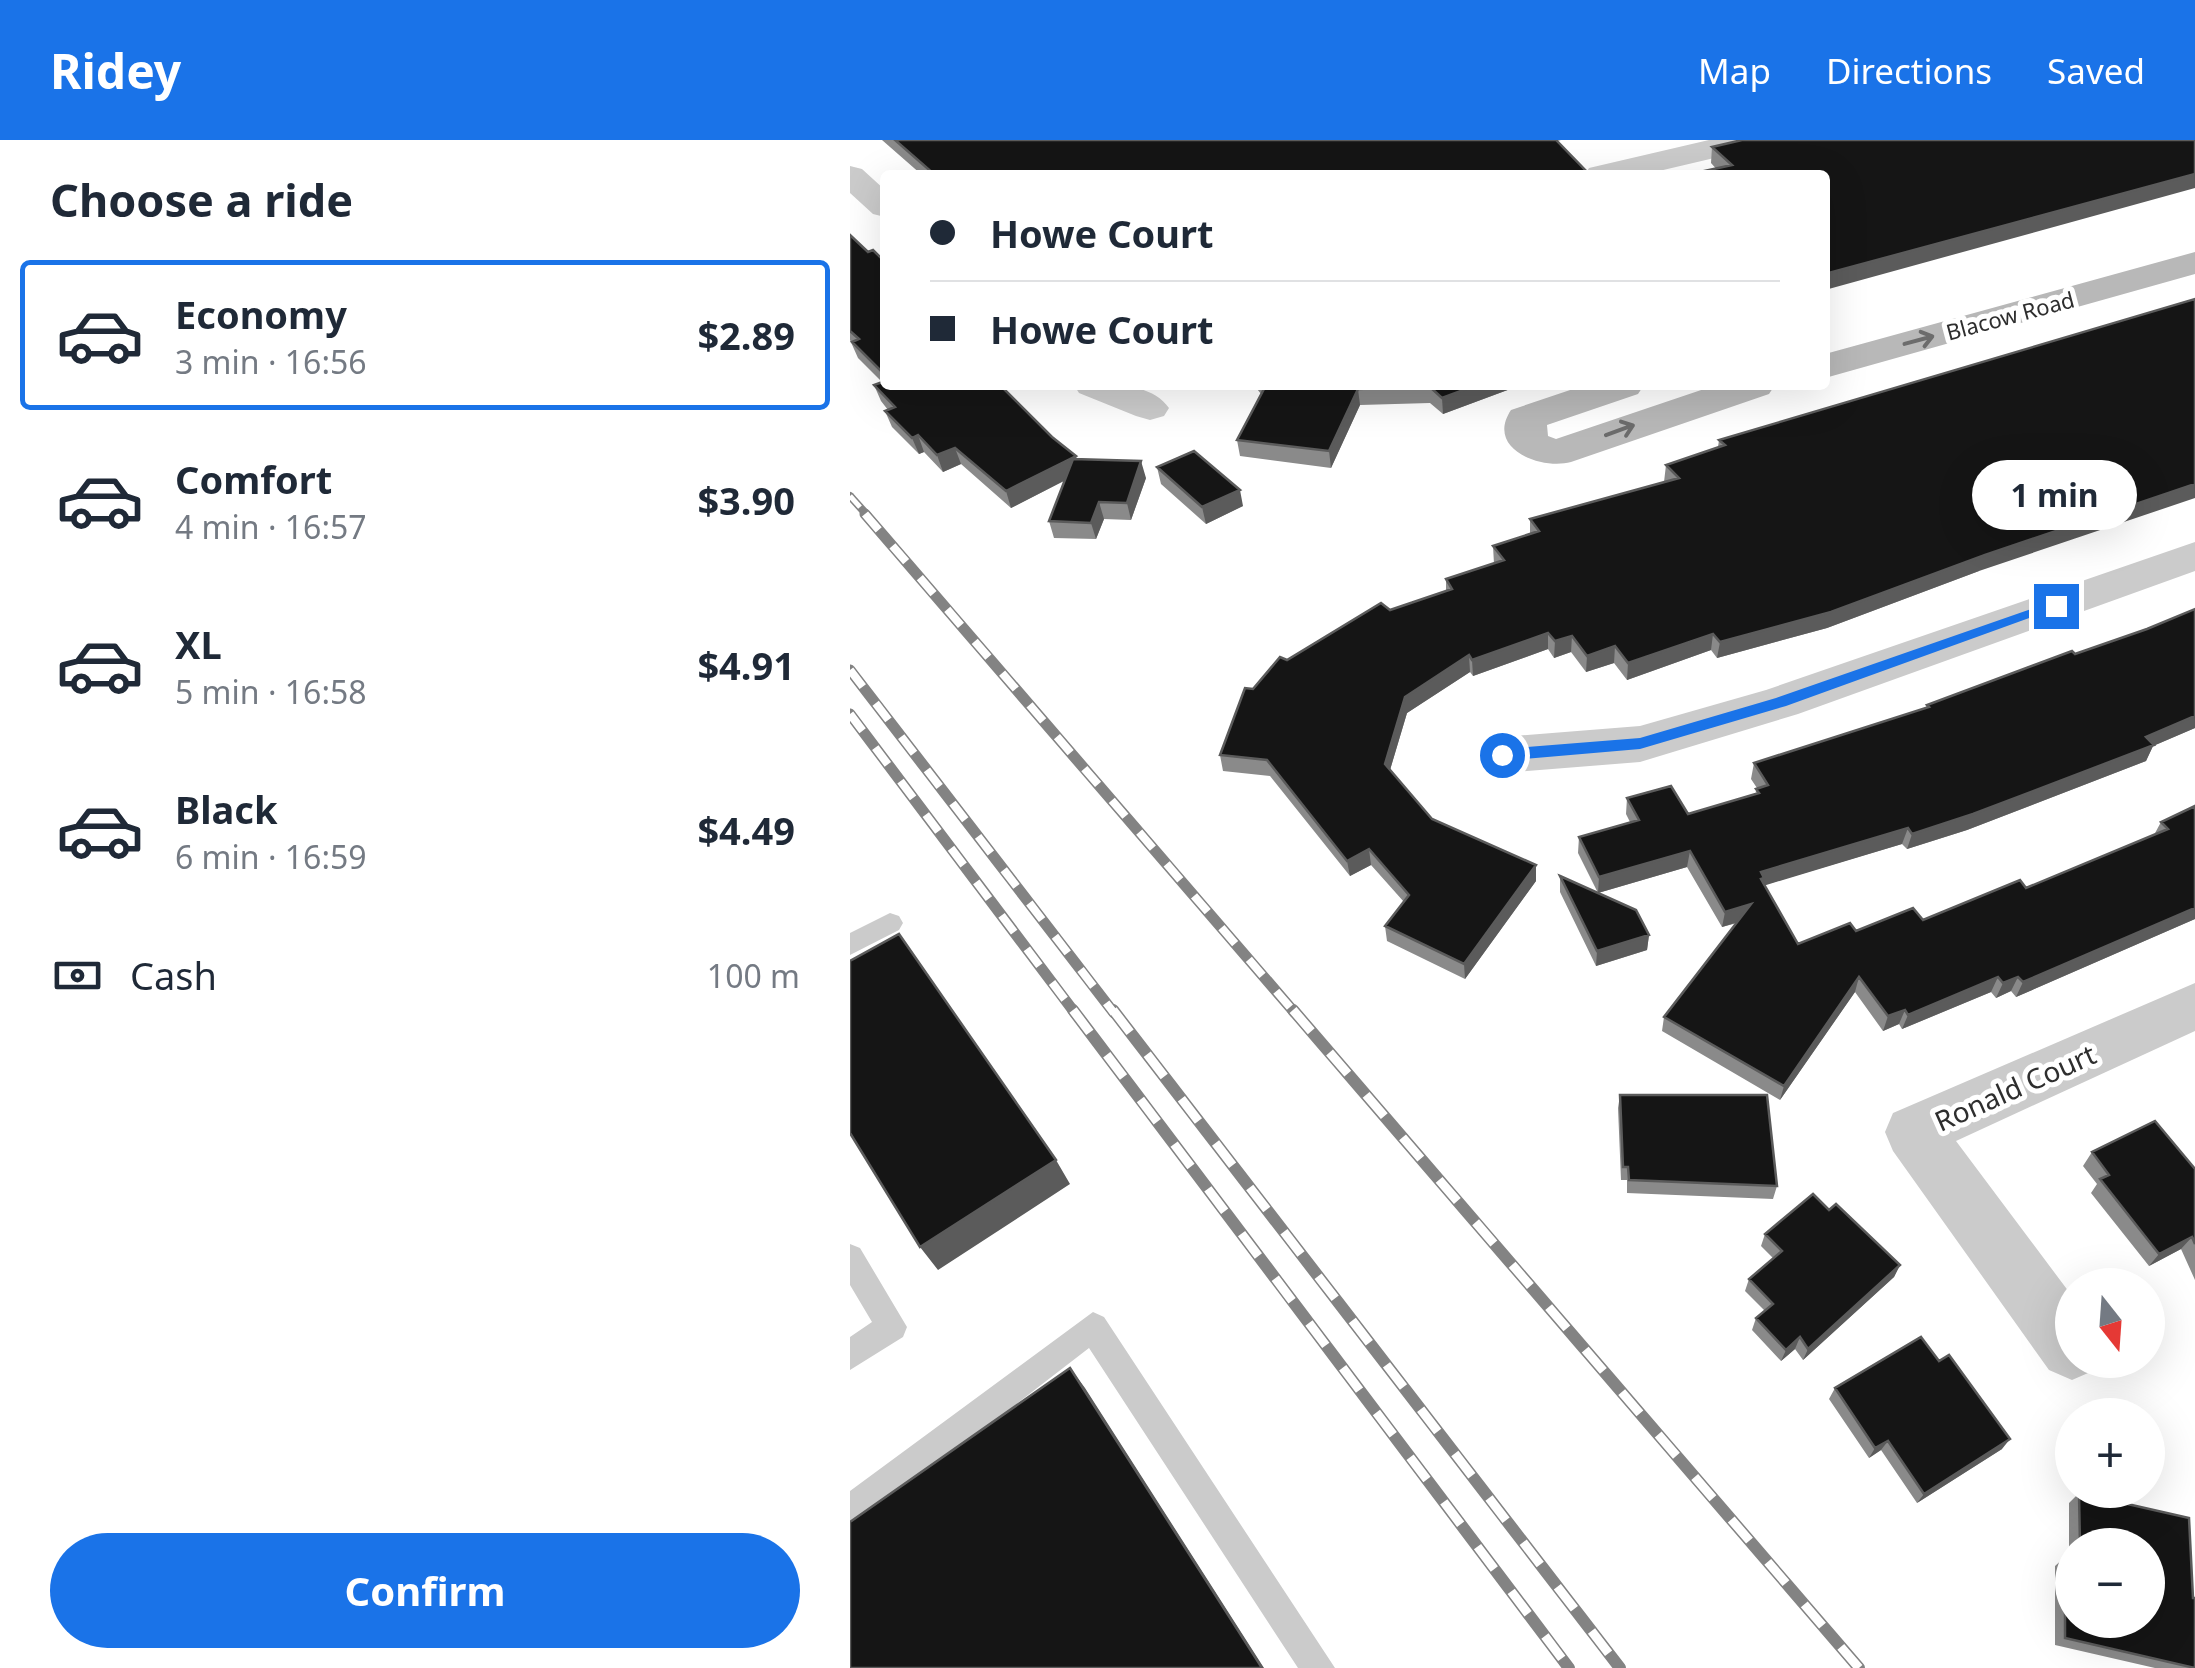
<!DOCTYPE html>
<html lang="en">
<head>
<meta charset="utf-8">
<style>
  :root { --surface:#fff; --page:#f6f6f7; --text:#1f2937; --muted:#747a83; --line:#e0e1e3; --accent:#1a73e8 }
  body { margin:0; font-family:"Noto Sans",sans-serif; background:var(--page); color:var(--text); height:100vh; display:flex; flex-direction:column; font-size:38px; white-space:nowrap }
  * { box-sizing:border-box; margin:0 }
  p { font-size:32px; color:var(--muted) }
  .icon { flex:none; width:55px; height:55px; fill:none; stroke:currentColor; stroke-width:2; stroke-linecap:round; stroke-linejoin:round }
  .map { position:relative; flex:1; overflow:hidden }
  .side { display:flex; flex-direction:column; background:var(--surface); width:850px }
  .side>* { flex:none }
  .top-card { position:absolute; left:30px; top:30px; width:950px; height:220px; border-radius:10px; box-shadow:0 10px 40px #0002; display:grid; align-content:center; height:220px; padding:0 50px; background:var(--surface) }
  .needle { width:65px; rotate:163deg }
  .controls { position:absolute; left:1205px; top:1128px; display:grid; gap:20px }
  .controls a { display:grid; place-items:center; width:110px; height:110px; border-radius:50%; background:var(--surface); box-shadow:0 10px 40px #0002; font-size:50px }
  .end { position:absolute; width:45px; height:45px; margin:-22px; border:12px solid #1a73e8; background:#fff; box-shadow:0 0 0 5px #fff }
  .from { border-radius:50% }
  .bubble { position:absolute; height:70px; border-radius:35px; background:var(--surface); box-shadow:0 10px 40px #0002; font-size:32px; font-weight:700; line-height:70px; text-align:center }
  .top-card b { display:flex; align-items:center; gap:35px; height:95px; font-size:38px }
  .top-card b+b { border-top:2px solid var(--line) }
  .top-card i { width:25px; height:25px; background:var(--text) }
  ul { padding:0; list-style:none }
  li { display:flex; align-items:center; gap:30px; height:150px; margin:0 20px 15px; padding:0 30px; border:5px solid transparent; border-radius:10px }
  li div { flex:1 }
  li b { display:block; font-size:38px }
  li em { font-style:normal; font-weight:700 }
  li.selected { border-color:var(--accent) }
  li>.icon { width:90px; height:90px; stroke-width:1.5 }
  h2 { padding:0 50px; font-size:45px; line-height:120px }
  .pay { display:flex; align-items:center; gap:25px; height:110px; padding:0 50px; font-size:38px }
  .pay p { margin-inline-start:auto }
  .action { display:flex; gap:20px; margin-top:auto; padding:20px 50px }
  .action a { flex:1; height:115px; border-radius:60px; background:var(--accent); color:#fff; font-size:40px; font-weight:700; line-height:115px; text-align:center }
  header { display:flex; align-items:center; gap:60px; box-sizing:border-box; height:140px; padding:0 50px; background:var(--accent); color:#fff }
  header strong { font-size:48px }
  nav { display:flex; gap:55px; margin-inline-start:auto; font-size:35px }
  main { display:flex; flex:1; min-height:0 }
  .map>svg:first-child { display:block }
</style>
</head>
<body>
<header>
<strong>Ridey</strong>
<nav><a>Map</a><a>Directions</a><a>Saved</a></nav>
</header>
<main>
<section class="side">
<h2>Choose a ride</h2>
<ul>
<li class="selected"><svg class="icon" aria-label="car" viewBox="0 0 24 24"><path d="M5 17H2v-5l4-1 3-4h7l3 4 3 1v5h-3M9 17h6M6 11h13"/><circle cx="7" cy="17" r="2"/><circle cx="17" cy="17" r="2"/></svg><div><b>Economy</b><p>3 min · 16:56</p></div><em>$2.89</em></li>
<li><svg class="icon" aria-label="car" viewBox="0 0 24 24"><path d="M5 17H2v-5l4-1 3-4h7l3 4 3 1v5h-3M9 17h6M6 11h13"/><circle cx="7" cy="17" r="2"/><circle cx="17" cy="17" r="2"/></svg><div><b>Comfort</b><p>4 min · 16:57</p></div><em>$3.90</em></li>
<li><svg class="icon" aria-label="car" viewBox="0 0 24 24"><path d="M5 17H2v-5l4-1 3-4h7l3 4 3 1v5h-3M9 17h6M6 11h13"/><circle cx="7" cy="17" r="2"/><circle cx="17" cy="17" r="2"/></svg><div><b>XL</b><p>5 min · 16:58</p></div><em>$4.91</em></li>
<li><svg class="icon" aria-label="car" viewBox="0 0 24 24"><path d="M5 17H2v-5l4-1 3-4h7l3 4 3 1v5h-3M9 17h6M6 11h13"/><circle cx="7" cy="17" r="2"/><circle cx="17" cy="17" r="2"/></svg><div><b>Black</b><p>6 min · 16:59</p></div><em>$4.49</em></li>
</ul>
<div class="pay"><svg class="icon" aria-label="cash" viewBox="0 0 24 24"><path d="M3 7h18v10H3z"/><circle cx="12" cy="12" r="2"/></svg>Cash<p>100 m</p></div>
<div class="action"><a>Confirm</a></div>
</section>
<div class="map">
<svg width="1345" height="1528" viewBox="0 0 1345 1528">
  <rect width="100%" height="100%" fill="#fff"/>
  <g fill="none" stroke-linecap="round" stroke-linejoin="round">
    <path fill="#cbcbcb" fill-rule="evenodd" d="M40,773L49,776L53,783L49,790L0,815V793Z
      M0,1104L10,1108L57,1187L53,1197L0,1230V1197L22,1182L0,1145Z
      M243,1172L254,1177L485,1528H448L239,1208L12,1383L0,1387V1351Z"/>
    <path fill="#cbcbcb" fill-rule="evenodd" d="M859,0H916L911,7L792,35H735L739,28Z
      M0,26L12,29L35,50V77L23,74L0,53Z
      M224,245C254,245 300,240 319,268L314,276L300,280L286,276L229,253Z
      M1345,402V431L948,574L790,622L652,633L635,628L628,615L635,602L652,597L790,586L916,550Z
      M1345,843V891L1106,1001L1222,1156V1220H1249L1245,1230L1222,1240L1199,1230L1043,1011L1035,992L1043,973Z"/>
    <path fill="#b8b8b8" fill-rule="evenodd" d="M1345,112V134L975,238V214Z
      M735,245H794L788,254L697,285L698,296L706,299L866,245H925L919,254L721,322C691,330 635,309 661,270Z"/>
    <g stroke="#838383" stroke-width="8">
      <path id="rail-far2" d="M0,356L18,376"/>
    </g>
    <g stroke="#838383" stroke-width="11">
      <path id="rail-far1" d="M15,374L445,873
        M0,530L264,873
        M0,574L225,873"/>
    </g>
    <g stroke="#838383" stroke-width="12">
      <path id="rail" d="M223,870L719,1528
        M263,870L770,1528
        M443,870L1009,1528"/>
    </g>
    <use href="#rail-far2" stroke="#fff" stroke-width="5" stroke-dasharray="15" stroke-linecap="butt"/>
    <use href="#rail-far1" stroke="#fff" stroke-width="8" stroke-dasharray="21" stroke-linecap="butt"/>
    <use href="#rail" stroke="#fff" stroke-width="9" stroke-dasharray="28" stroke-linecap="butt"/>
  </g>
  <path fill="#8a8a8a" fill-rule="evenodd" d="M32,0H711L707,1L740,35H72Z
    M892,0L975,150L861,23L862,7Z
    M0,95L18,112L32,119L35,117V245L202,297L227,319L296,338L281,380L254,379L246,399L204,398L199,381L214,341L161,368L111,324L93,332L74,312L69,314L42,287L35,271L38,270L31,261L24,245L32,242L8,218L0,200Z
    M404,245H671L593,274L580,263L510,265L481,328L390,316L387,300L411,254Z
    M869,300L1129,431L977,488L867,518L861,510L777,540L764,523L736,532L721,512L704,518L698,509L623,536L620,532L557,573L540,630L582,679L686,741L615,839L537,801L535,786L554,762L521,725L500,736L420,636L373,631L370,615L403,549L437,520L540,470L596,451V439L644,424L643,406L680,394V379L814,342L816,325L868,307Z
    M307,327L393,366L356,384L311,344Z
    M1345,469V588L1303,606L1296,621L1117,690L1057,709L1052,704L914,745L948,804L1006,791L1073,780L1176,748L1304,695L1311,682L1345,666V779L1166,857L1161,851L1146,858L1141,852L1052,889L1049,884L1033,891L1005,852L930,960L812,891L814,877L887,783L872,787L837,727L748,753L728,713L729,697L780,682L776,674L777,658L838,674L905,654L907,648L901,639L904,623L1076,569L1077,565L1297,489Z
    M710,736L799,795L797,810L746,826L710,752Z
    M770,955L927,1046L923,1059L777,1053V1040H771L768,968Z
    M1242,1012L1345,1029V1140L1331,1109L1299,1126L1241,1053L1247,1044L1233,1026Z
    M979,1070L1050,1125L1044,1137L953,1220L945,1209L931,1221L902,1190L906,1178L915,1171L895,1151L899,1139L923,1118L911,1106L915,1094Z
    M985,1248L1152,1309L1067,1363L1031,1310L1019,1318L979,1259Z
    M1229,1353L1339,1378L1343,1458H1345V1528H1305L1205,1505V1426L1215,1417L1219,1418V1363ZM1222,1405H1298V1480H1222Z"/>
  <path fill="#5b5b5b" d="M1345,34V48L975,150V134Z
    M627,245H671L593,274L592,258Z
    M508,249L510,265L481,328L479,311Z
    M68,295L74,312L69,314L62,298Z
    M105,308L111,324L93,332L87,315Z
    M226,316L231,332L161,368L156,351Z
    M291,321L296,338L281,380L277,363Z
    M1345,344V358L1129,431L977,488L867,518L870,502Z
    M390,350L393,366L356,384L352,367Z
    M249,362L254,379L246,399L241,383Z
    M698,493V509L623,536L622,520Z
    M863,494L861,510L777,540L778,523Z
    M722,496L721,512L704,518L705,501Z
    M765,506L764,523L736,532L737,516Z
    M619,515L620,532L557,573L537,640L535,624L555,557Z
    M1345,576V588L1303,606L1296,621L1117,690L1057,709L1062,694Z
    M1058,688L1052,704L913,746L911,732Z
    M519,709L521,725L500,736L497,721Z
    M840,711L837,727L748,753L749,737Z
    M686,725V741L615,839L614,824Z
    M901,764L898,779L872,787L875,772Z
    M1345,768V779L1166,857L1173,842Z
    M799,795L797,810L746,826L747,811Z
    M1009,837L1005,852L930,960L934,946Z
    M1148,837L1141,852L1052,889L1058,875Z
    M1168,837L1161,851L1146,858L1153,843Z
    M1055,870L1049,884L1033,891L1038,876Z
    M206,1020L220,1044L88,1130L70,1107Z
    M1342,1097L1331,1109L1299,1126L1309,1114Z
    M1050,1125L1044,1137L953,1220L958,1209Z
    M950,1197L945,1209L931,1221L936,1210Z
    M220,1228L235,1248L414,1528H412Z
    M1160,1299L1152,1309L1067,1363L1074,1354Z
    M1038,1301L1031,1310L1019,1318L1025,1308Z"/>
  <path fill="#151515" stroke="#5b5b5b" stroke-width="2.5" d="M45,0H706L740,35H85Z
    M892,0H1345V34L975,134V35H836L882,25L862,7Z
    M0,95L18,112L23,110L32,119L35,117V235L2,202L9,199L0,191Z
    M1345,159V344L1135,415L981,472L870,502L863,494L778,523L765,506L737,516L722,496L705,501L698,493L622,520L619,515L555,557L535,624L582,679L686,725L614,824L535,786L559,755L519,709L497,721L417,620L370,615L395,548L403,549L430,517L437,520L531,463L540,470L602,449L596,439L654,420L643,406L689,391L680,379L829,338L816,325L875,305L869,300Z
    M35,241V245H150L202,297L226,316L156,351L105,308L87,315L68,295L62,298L35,271L45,267L24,245Z
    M413,245H627L592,258L579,246L508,249L479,311L387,300L415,247Z
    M344,311L390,350L352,367L307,327Z
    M223,319L291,321L277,363L249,362L241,383L199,381Z
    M1345,469V576L1296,597L1304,605L1123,674L1062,694L1058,688L911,732L914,738L911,739L948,804L1000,783L1006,791L1063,768L1073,780L1170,740L1176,748L1318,689L1311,682L1345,666V768L1173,842L1168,837L1153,843L1148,837L1058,875L1055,870L1038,876L1009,837L934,946L814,877L901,764L875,772L840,711L749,737L729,697L789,680L777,658L821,646L838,674L909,653L906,649L918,645L904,623L1079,567L1077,565L1222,511L1225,514L1297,489Z
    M710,736L786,770L799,795L747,811Z
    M49,794L206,1020L70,1107L0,993V821Z
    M770,955H917L927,1046L779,1040L778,1027H773Z
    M1305,981L1345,1029V1104L1342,1097L1309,1114L1250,1039L1259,1035L1242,1012Z
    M963,1054L979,1070L986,1064L1050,1125L958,1209L950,1197L936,1210L906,1178L923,1164L899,1139L932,1111L915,1094Z
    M1071,1197L1089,1221L1099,1215L1160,1299L1074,1354L1038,1301L1025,1308L985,1248Z
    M220,1228L412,1528H0V1382Z
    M1229,1353L1339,1378L1343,1458H1345V1528L1215,1498V1417L1222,1419V1480H1298V1405H1230Z"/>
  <defs><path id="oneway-shaft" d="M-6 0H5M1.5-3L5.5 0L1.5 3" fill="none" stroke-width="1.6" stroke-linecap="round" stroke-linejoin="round" transform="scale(2.5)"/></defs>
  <g stroke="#6c6c6c">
    <use href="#oneway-shaft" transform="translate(1069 200) rotate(-15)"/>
    <use href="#oneway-shaft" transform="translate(770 290) rotate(-20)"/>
  </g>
  <path fill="#1a73e8" d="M1201,462L1212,466L936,566L790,609L652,621L645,615L652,609L790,598L926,558Z"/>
  <g text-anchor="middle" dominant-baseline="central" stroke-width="10" stroke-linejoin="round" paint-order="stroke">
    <g font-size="22" fill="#2e2e2e" stroke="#fff">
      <text transform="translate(1160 175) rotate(-15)">Blacow Road</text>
    </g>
    <g font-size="28" fill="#2e2e2e" stroke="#fff">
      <text transform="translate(1165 947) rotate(-24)">Ronald Court</text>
    </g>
  </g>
</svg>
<div class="controls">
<a><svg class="needle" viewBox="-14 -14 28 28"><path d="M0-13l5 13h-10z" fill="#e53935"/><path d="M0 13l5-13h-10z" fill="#747a83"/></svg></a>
<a>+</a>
<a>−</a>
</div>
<i class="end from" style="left:652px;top:615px"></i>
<i class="end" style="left:1206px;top:466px"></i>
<div class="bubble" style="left:1122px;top:320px;width:165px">1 min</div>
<div class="top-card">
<b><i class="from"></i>Howe Court</b>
<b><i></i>Howe Court</b>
</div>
</div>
</main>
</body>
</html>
